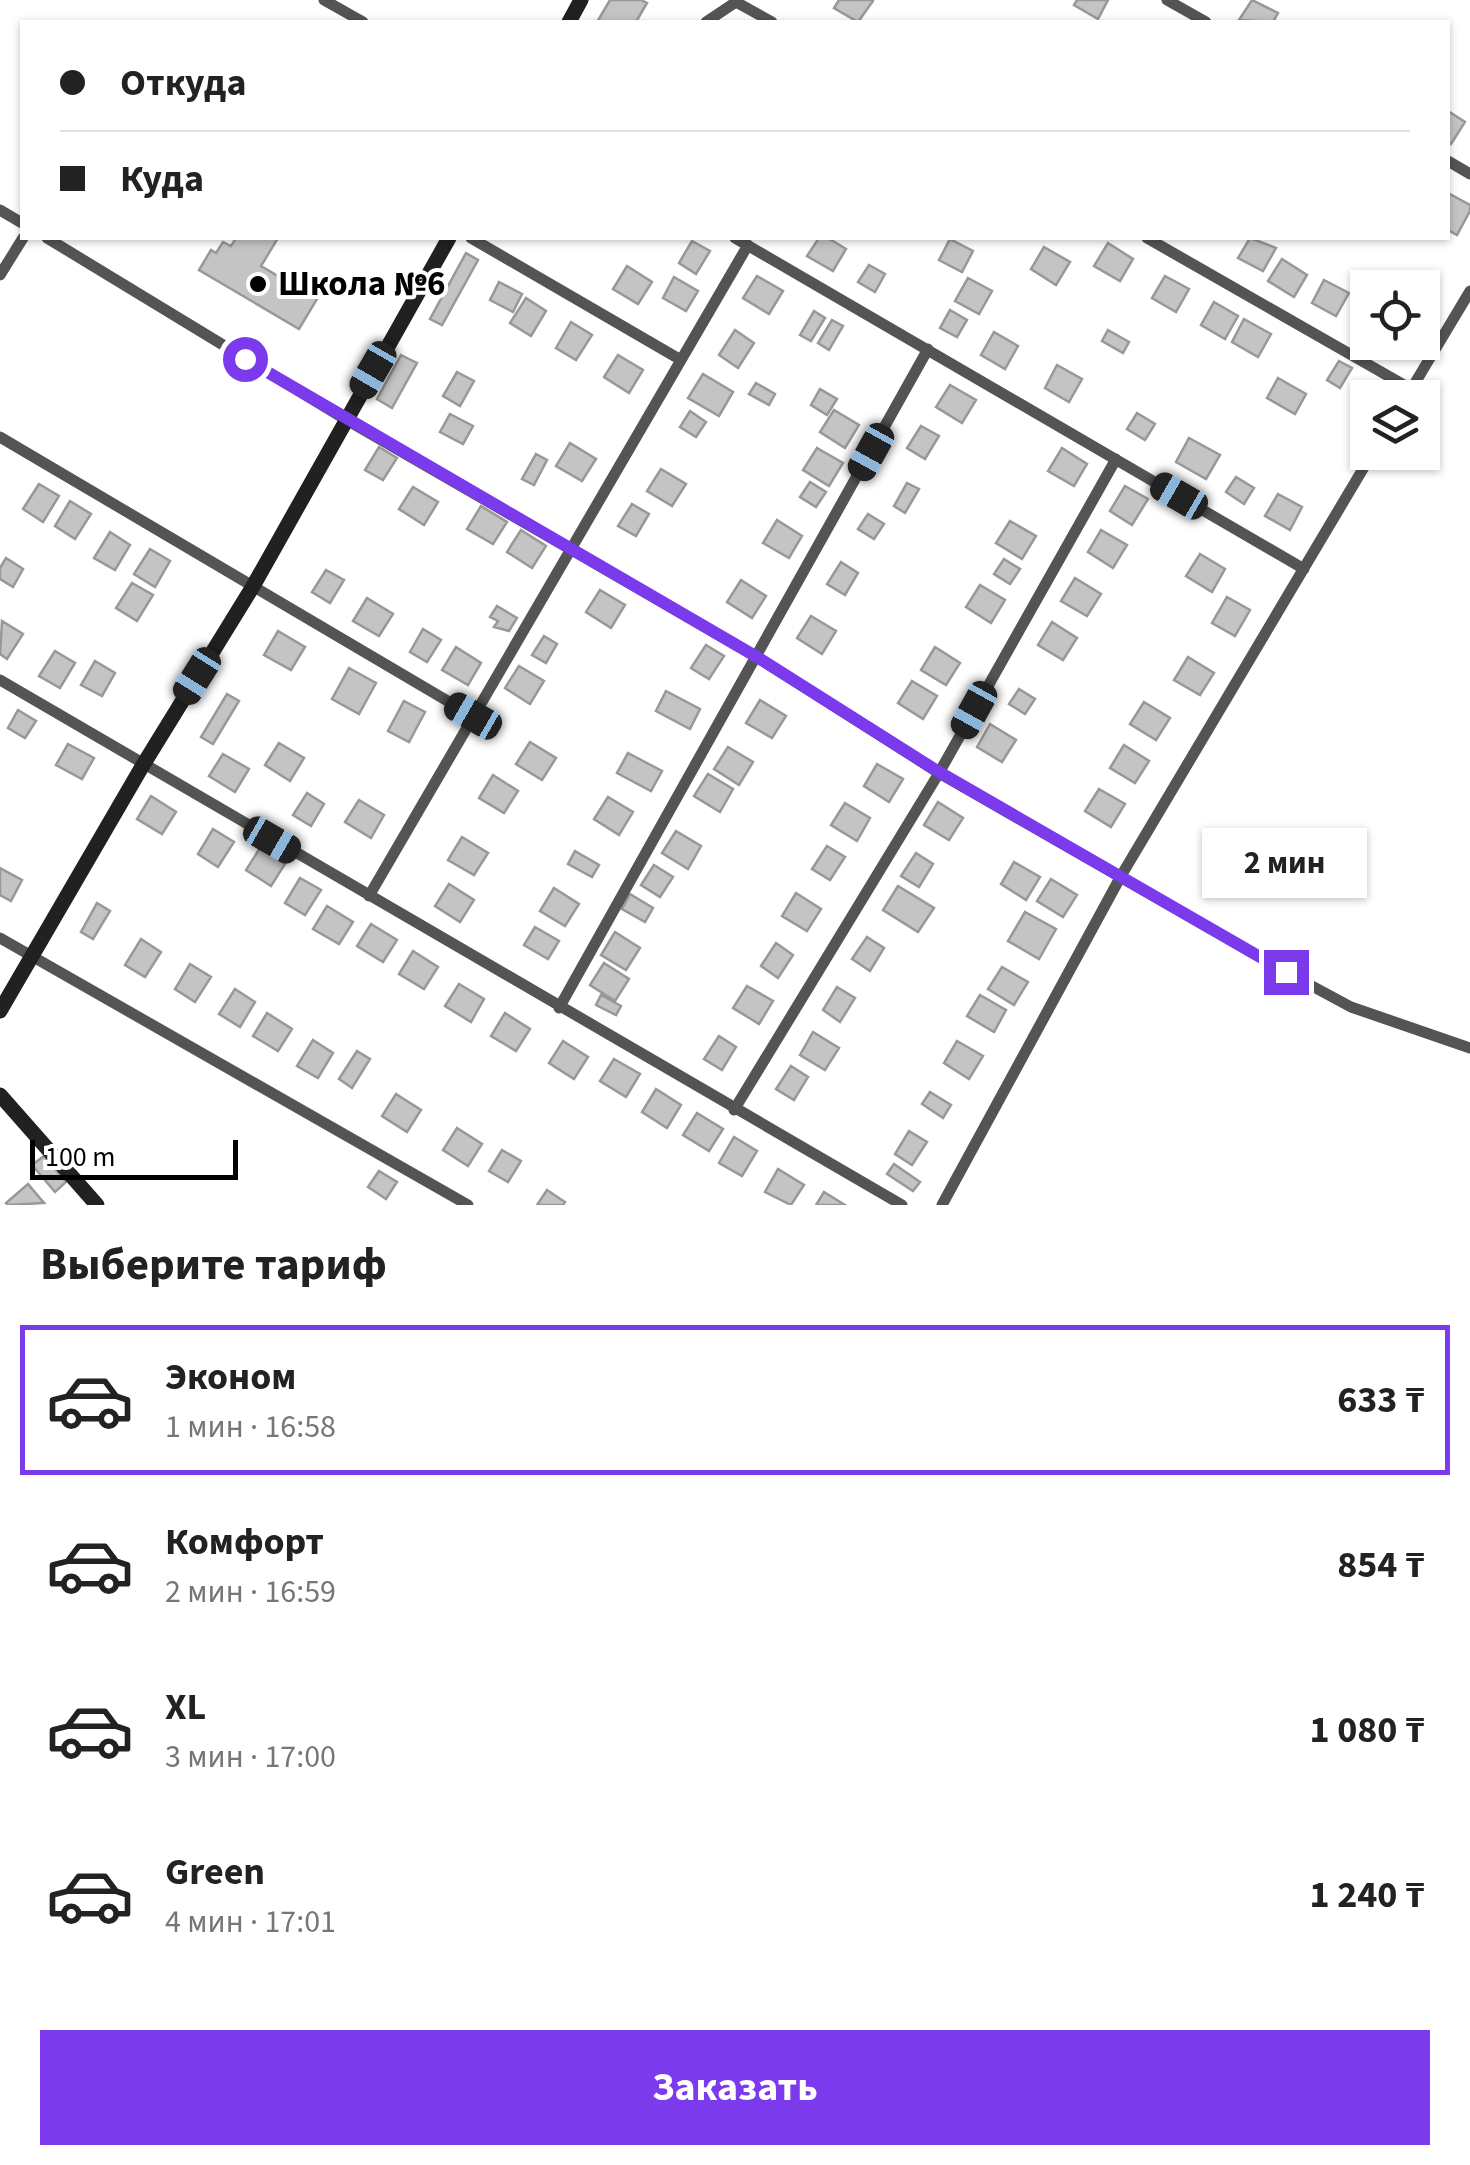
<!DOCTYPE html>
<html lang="ru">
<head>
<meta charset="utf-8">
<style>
  :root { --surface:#fff; --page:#f2f2f2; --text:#222; --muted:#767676; --line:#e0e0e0; --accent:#7c3aed }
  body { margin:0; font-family:"Source Sans 3",sans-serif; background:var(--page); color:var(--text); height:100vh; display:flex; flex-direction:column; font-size:38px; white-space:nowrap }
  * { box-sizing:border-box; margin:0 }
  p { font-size:32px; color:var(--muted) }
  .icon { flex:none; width:55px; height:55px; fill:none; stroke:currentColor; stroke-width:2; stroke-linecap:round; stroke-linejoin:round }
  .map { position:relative; height:1205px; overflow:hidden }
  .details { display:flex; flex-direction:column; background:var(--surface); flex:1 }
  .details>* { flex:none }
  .guide { position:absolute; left:20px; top:20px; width:1430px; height:220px; border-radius:0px; box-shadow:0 2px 8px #0004; display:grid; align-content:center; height:220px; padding:0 40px; background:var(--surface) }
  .controls { position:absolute; left:1350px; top:270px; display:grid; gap:20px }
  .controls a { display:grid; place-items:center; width:90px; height:90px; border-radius:0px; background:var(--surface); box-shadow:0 2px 8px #0004; font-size:50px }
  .scale { position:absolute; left:30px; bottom:25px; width:208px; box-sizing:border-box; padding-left:10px; border:5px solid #000; border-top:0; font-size:28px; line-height:35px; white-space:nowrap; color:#000; -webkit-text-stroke:8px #fff; paint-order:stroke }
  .end { position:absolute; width:45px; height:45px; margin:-22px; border:12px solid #7c3aed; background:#fff; box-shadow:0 0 0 5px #fff }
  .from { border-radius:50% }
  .bubble { position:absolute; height:70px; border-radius:0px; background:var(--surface); box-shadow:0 2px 8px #0004; font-size:32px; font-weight:700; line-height:70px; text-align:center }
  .car { position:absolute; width:30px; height:60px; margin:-30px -15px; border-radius:12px; box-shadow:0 0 8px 2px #0007; background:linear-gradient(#222 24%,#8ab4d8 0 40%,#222 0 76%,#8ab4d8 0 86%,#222 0) }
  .guide b { display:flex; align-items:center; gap:35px; height:95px; font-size:38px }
  .guide b+b { border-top:2px solid var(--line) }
  .guide i { width:25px; height:25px; background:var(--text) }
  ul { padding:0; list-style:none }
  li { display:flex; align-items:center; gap:30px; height:150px; margin:0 20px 15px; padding:0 20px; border:5px solid transparent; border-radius:0px }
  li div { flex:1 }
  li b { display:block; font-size:38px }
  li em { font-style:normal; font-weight:700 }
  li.current { border-color:var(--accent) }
  li>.icon { width:90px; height:90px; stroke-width:1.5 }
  h2 { padding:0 40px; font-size:45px; line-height:120px }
  .button { display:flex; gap:20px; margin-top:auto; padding:20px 40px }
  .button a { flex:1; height:115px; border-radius:0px; background:var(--accent); color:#fff; font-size:40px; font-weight:700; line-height:115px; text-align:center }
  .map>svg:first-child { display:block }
</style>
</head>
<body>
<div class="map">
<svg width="1470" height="1205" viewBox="0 0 1470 1205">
  <rect width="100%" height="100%" fill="#fff"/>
  <path fill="#c4c4c4" stroke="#989898" stroke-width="2.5" d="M610,0H641L647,3L636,22H597Z
    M839,0H872L873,1L858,22L834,8Z
    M1077,0H1108L1098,19L1074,5Z
    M1252,0L1278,13L1273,22L1239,20Z
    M1448,111L1465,122L1451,144L1448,142Z
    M1448,193L1470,205V211L1457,235L1448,230Z
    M236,238H278L261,266L317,299L299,329L199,270L211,250L216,253L223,242L231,246Z
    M819,238H828L846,249L833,271L807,256Z
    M1250,238L1276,248L1263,271L1238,258Z
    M950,239L973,251L962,272L939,260Z
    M692,241L710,251L696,274L679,263Z
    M1108,243L1133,259L1120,281L1094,266Z
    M1044,247L1070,262L1056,285L1031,269Z
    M466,253L478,260L442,325L430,319Z
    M1282,259L1307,275L1294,297L1268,281Z
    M869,265L885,274L875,292L858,282Z
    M627,266L652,282L638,304L613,289Z
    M757,276L783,291L769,314L743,298Z
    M1165,276L1189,289L1176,312L1152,298Z
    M674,277L698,291L686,311L663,298Z
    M968,278L992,291L979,314L955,301Z
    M1324,280L1349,293L1336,316L1312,303Z
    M499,282L522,294L513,312L490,300Z
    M526,298L546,311L531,336L510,323Z
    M1214,302L1238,316L1225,339L1201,325Z
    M1366,303L1368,304V335L1352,326Z
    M950,310L967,320L957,337L940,328Z
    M814,311L825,318L811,341L800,335Z
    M1244,319L1271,334L1258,357L1232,342Z
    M832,320L843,326L829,350L818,343Z
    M571,322L592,335L576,360L556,348Z
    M735,330L754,343L738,368L719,355Z
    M1108,330L1129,342L1123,353L1102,341Z
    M994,332L1018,346L1005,369L981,355Z
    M401,355L417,363L392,408L377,399Z
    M618,355L643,370L629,393L604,377Z
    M1339,361L1352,368L1340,388L1327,380Z
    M1057,365L1082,379L1069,402L1045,388Z
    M457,372L474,381L460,406L443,396Z
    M703,374L733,392L719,416L688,398Z
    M1278,378L1306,394L1295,414L1267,398Z
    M756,383L775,394L769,405L749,394Z
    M950,385L976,400L962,423L936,407Z
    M820,389L837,399L827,415L811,405Z
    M834,410L859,425L845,448L820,432Z
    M690,411L706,422L696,437L680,427Z
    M1137,413L1155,424L1145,440L1127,429Z
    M450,414L473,426L463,444L440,432Z
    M921,426L939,436L925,459L907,448Z
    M1189,438L1220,455L1206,479L1176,462Z
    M570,443L596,459L582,481L556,466Z
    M379,447L397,458L383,480L365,470Z
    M817,448L843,463L829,486L803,470Z
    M1062,448L1087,464L1074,486L1048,471Z
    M536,454L547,460L534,485L522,479Z
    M661,469L686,484L672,506L647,491Z
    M1236,477L1254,488L1244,504L1226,492Z
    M810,482L826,492L816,507L800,497Z
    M907,483L919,489L905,513L894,506Z
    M39,484L59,496L43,522L23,509Z
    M1125,486L1148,499L1132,525L1110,511Z
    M413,487L438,502L424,525L399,509Z
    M1278,494L1302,507L1290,530L1265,516Z
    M70,501L91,514L75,539L55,526Z
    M632,504L649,514L636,536L618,526Z
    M481,506L507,522L493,544L467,529Z
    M868,514L884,524L874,539L858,529Z
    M777,520L802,536L789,558L763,543Z
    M1010,521L1036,536L1022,559L996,543Z
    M521,530L546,546L532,568L507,552Z
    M1101,530L1127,545L1113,568L1088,552Z
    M110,532L130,545L115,570L94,558Z
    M150,549L170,561L155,587L134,574Z
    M1200,554L1225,569L1212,592L1186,576Z
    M6,558L23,569L13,587L0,579V568Z
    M1004,559L1020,569L1010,584L994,574Z
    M841,562L858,573L845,595L827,584Z
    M326,570L344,580L330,603L312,592Z
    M1075,578L1101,594L1087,616L1061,601Z
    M741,580L766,596L752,618L727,602Z
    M132,583L153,595L137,621L116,608Z
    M980,585L1005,600L991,623L966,607Z
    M600,590L625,605L611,628L586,612Z
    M1227,597L1250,610L1235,636L1212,623Z
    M367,598L393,614L379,636L353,621Z
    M497,606L517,618L509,631L494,627L498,621L490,617Z
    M811,616L836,631L822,654L797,638Z
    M2,621L23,634L7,659L0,654Z
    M1052,622L1077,638L1063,660L1038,645Z
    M423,629L441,640L427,662L410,652Z
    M278,631L305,647L291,670L264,655Z
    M544,636L557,644L546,663L532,655Z
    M706,645L724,656L709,679L691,668Z
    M456,647L481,663L468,685L442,670Z
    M935,647L960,663L946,685L921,670Z
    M55,651L75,663L60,688L39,676Z
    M1188,657L1214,673L1200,695L1174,680Z
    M95,661L115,673L102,696L81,685Z
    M519,666L544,681L530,704L505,688Z
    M349,668L376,683L359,714L332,699Z
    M912,681L937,696L923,719L898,703Z
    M1019,689L1035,699L1025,714L1009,704Z
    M666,691L700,709L690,729L656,711Z
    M227,694L239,701L213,744L201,737Z
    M760,700L786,716L772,738L746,723Z
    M404,701L425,712L409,742L388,731Z
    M1144,702L1170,718L1156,740L1130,724Z
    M18,710L36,721L25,738L8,728Z
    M990,724L1016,740L1002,762L977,747Z
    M530,742L556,758L542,780L516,764Z
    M279,743L304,758L290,781L265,765Z
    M68,744L94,758L82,779L56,765Z
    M1124,745L1149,761L1135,783L1110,768Z
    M728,747L753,762L739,785L714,769Z
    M628,753L662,771L651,791L617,773Z
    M223,754L249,769L235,792L209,776Z
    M877,764L903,779L889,802L864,786Z
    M708,774L733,789L720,812L694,796Z
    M493,775L518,791L504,813L479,798Z
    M1099,789L1125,804L1111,827L1085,811Z
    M307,793L324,804L311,826L293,815Z
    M151,796L176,812L162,834L137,819Z
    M608,797L633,812L619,835L594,819Z
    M359,800L384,815L371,838L345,822Z
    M938,802L963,818L949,840L924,825Z
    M845,803L870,818L857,841L831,825Z
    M213,829L234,842L218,867L198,854Z
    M676,831L701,846L688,869L662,853Z
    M462,837L488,853L474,875L448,860Z
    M827,846L845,857L830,880L812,869Z
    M260,848L285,864L271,886L246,870Z
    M575,851L599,865L592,877L568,864Z
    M916,853L933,864L919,887L901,876Z
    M1014,862L1040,877L1026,900L1001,884Z
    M654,865L673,877L660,897L641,885Z
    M0,868L22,880L11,901L0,895Z
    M300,878L321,890L305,915L285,903Z
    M1051,879L1077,895L1063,917L1037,901Z
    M449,884L474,900L460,922L435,906Z
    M898,886L934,908L918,932L883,910Z
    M554,888L579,904L565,926L540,911Z
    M796,893L821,909L807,931L782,916Z
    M630,894L653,908L645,922L622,909Z
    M97,903L110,911L93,939L81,932Z
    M327,906L353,922L339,944L313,929Z
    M1025,912L1056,929L1039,959L1008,941Z
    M371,924L397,940L383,962L357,946Z
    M535,927L559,941L548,959L524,945Z
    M615,932L640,948L626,970L601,955Z
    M867,937L884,948L870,971L852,959Z
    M141,939L161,952L145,977L125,965Z
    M776,943L793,955L778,978L761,966Z
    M413,951L438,967L424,989L399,974Z
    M604,963L629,979L615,1001L590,985Z
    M190,964L211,977L195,1002L175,989Z
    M1002,967L1028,982L1014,1005L988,989Z
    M459,984L484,999L471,1022L445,1006Z
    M747,986L773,1001L759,1024L733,1008Z
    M837,987L855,998L840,1022L823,1010Z
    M235,989L255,1002L240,1027L219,1014Z
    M601,995L621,1006L616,1015L596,1005Z
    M980,995L1006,1010L994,1032L967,1016Z
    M267,1013L292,1029L278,1051L253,1036Z
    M505,1013L530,1029L516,1051L491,1036Z
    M813,1032L839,1048L825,1070L800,1055Z
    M719,1036L736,1047L722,1070L704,1059Z
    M313,1040L333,1053L318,1078L297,1066Z
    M563,1041L588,1057L574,1079L549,1063Z
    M957,1041L983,1056L969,1079L944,1063Z
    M357,1051L370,1059L352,1088L339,1079Z
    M614,1059L640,1074L626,1097L600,1081Z
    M791,1066L808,1077L794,1100L776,1089Z
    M656,1089L681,1105L667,1128L642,1112Z
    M930,1092L951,1105L943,1118L922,1104Z
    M396,1094L421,1110L407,1132L382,1116Z
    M697,1113L723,1129L709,1151L683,1135Z
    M457,1128L482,1144L468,1166L443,1150Z
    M909,1131L927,1142L912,1165L895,1154Z
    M734,1137L757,1151L742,1176L719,1163Z
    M502,1150L521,1161L508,1182L489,1171Z
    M44,1156L66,1182L55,1192L32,1165Z
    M894,1164L920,1182L913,1191L887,1174Z
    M778,1169L804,1185L791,1205L765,1192Z
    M379,1171L397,1182L386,1199L368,1187Z
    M28,1184L44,1203L8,1205L6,1203Z
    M547,1190L565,1202L563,1205H537Z
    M824,1192L845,1205H816Z"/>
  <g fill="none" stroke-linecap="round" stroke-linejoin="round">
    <path stroke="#545454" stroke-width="11" d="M324,0L363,22
      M1167,0L1206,22
      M706,22L736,2L772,22
      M1448,161L1470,174
      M0,210L22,223
      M47,238L345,419L757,657L939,773L1286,972L1351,1007L1470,1048
      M471,238L681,360
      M735,238L1304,569
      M1147,238L1411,389
      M0,275L23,238
      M1406,398L1470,291
      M0,437L473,716
      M0,680L902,1205
      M369,896L748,245
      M0,938L468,1205
      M559,1008L928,349
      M734,1110L939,773L1116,459
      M942,1205L1121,876L1373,452"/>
    <path stroke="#212121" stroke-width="15" d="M569,22L581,0
      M0,1011L143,765L252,588L449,238
      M0,1095L97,1205"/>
  </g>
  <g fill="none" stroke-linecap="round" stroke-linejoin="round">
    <path stroke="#7c3aed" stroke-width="12" d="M245,359L757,657L939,772L1286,972"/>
  </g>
  <circle fill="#000" stroke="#fff" stroke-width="4" cx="258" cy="284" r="10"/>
  <g text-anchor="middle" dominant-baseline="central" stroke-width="8" stroke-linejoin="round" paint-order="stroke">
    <g font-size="35" font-weight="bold" fill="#000" stroke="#fff" text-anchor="start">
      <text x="278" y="284">Школа №6</text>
    </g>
  </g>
</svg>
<div class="controls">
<a><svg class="icon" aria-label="locate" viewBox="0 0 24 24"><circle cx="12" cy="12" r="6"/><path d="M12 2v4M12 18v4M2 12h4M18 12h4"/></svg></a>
<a><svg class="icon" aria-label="layers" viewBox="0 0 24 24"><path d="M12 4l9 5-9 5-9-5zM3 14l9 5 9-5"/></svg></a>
</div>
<div class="scale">100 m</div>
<i class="end from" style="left:245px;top:359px"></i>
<i class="end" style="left:1286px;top:972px"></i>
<div class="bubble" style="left:1202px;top:828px;width:165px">2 мин</div>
<i class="car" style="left:373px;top:370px;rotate:210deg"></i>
<i class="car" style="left:871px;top:452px;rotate:209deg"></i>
<i class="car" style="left:1179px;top:496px;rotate:300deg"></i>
<i class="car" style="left:197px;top:676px;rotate:212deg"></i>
<i class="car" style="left:974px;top:710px;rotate:209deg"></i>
<i class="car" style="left:473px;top:716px;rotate:300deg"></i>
<i class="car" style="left:272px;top:840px;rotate:120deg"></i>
<div class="guide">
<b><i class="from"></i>Откуда</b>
<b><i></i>Куда</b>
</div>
</div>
<section class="details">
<h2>Выберите тариф</h2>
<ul>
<li class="current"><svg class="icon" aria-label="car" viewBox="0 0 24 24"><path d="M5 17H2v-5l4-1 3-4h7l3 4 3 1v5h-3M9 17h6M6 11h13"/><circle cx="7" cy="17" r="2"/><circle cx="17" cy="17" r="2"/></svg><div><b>Эконом</b><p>1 мин · 16:58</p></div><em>633 ₸</em></li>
<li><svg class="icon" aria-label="car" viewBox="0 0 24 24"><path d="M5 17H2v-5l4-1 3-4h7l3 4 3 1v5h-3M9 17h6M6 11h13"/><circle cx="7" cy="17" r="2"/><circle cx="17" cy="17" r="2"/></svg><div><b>Комфорт</b><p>2 мин · 16:59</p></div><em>854 ₸</em></li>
<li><svg class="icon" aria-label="car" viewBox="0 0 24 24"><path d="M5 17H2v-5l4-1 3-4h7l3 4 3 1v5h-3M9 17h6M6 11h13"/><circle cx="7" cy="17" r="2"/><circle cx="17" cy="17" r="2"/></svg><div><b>XL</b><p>3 мин · 17:00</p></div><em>1 080 ₸</em></li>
<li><svg class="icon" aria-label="car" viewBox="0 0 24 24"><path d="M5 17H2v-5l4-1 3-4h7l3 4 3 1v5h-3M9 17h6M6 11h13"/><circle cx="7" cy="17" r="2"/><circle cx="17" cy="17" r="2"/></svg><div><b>Green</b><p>4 мин · 17:01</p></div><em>1 240 ₸</em></li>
</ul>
<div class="button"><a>Заказать</a></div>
</section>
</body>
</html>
